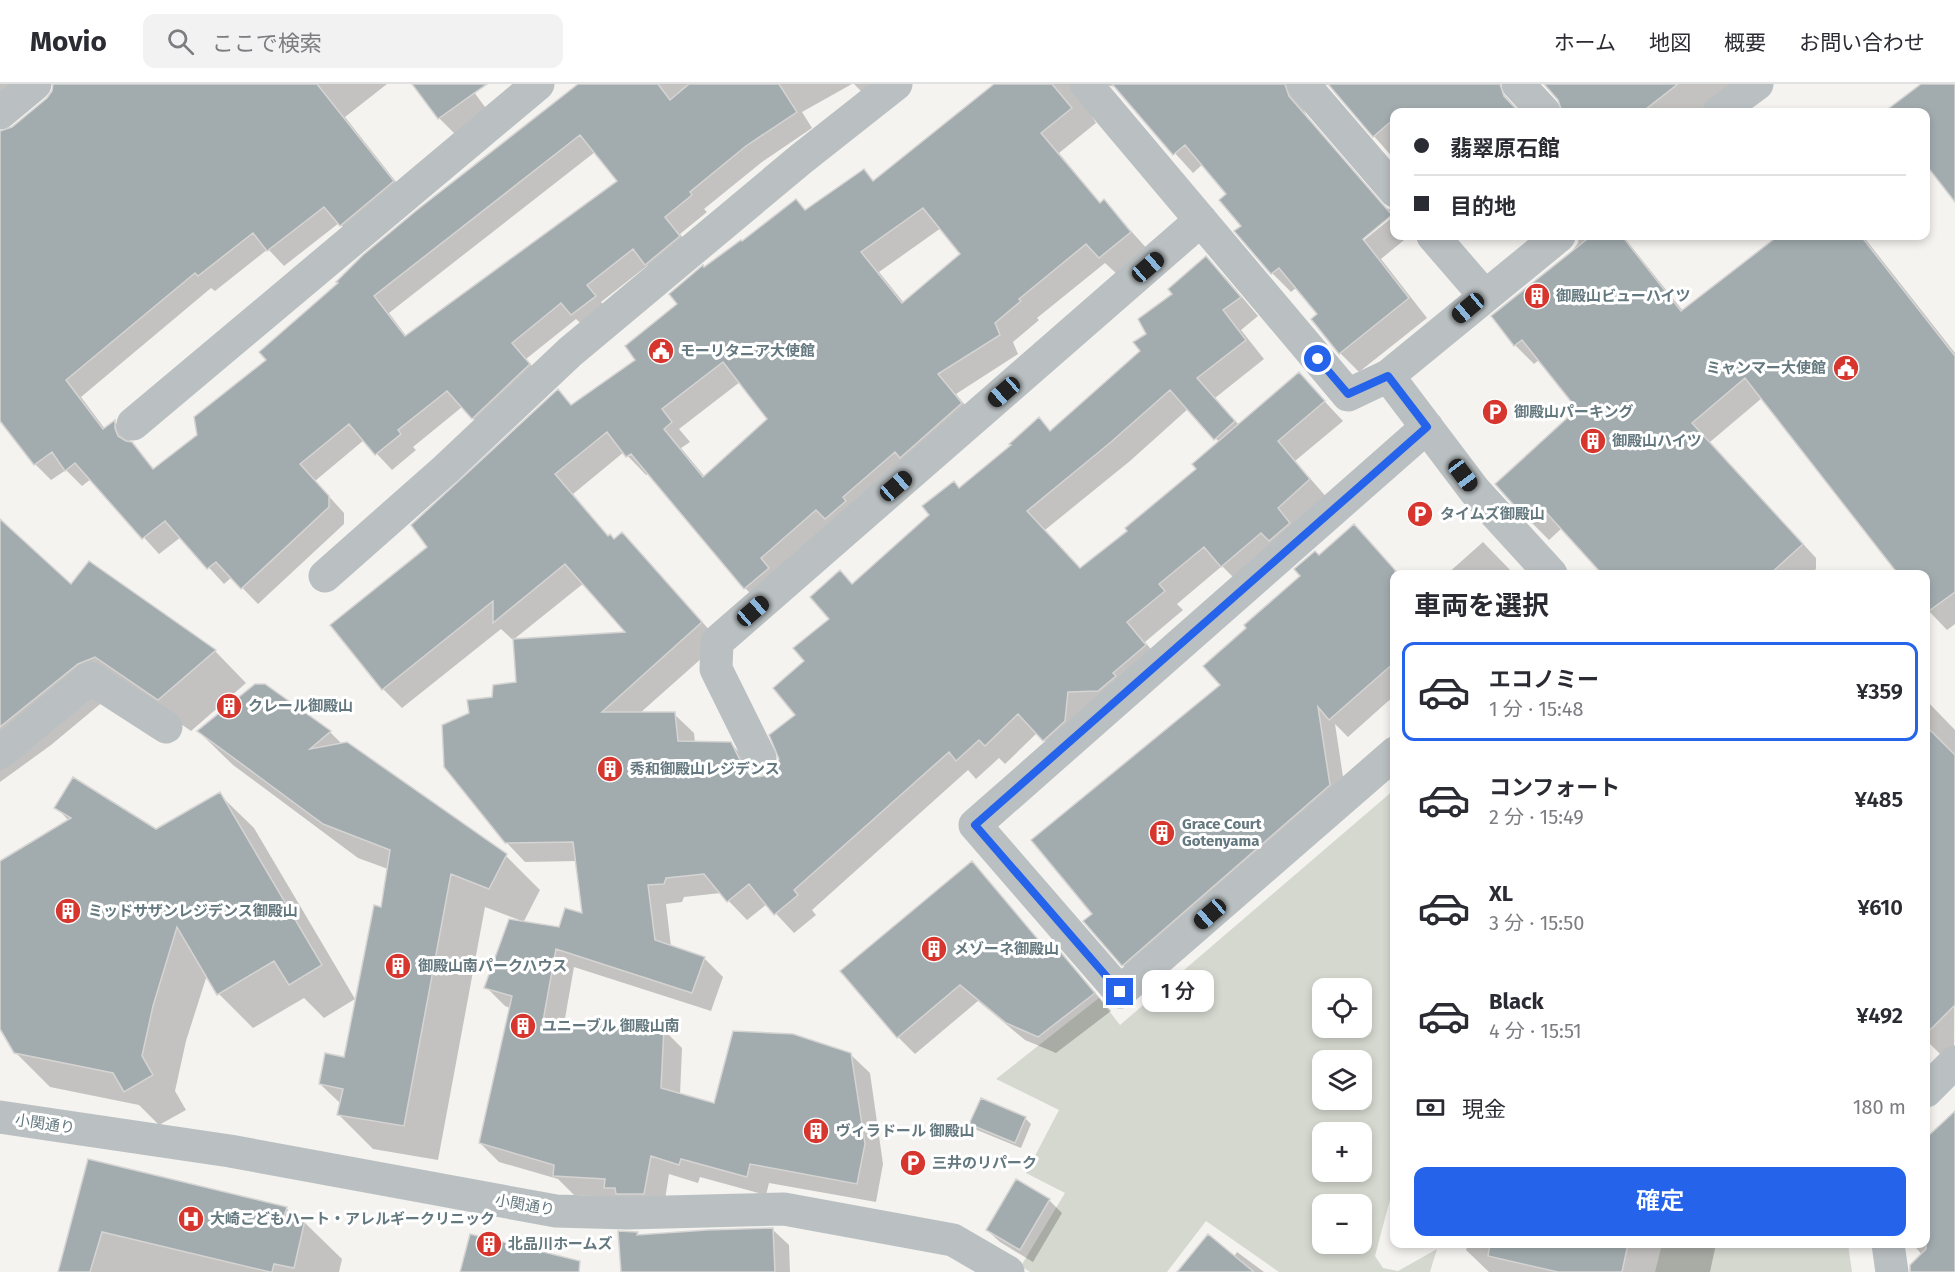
<!DOCTYPE html>
<html lang="ja">
<head>
<meta charset="utf-8">
<style>
  :root { --surface:#fff; --page:#f2f2f3; --text:#2b2b33; --muted:#7c7c81; --line:#e1e1e2; --accent:#2563eb }
  body { margin:0; font-family:"Fira Sans","Noto Sans JP",sans-serif; background:var(--page); color:var(--text); height:100vh; display:flex; flex-direction:column; font-size:22px; white-space:nowrap }
  * { box-sizing:border-box; margin:0 }
  p { font-size:20px; color:var(--muted) }
  .icon { flex:none; width:33px; height:33px; fill:none; stroke:currentColor; stroke-width:2; stroke-linecap:round; stroke-linejoin:round }
  .map { position:relative; flex:1; overflow:hidden }
  .drawer { position:absolute; left:1390px; top:486px; width:540px; height:678px; display:flex; flex-direction:column; background:var(--surface); border-radius:12px; box-shadow:0 3px 9px #0003 }
  .drawer>* { flex:none }
  .hud { position:absolute; left:1390px; top:24px; width:540px; height:132px; border-radius:12px; box-shadow:0 3px 9px #0003; display:grid; align-content:center; height:132px; padding:0 24px; background:var(--surface) }
  .buttons { position:absolute; left:1312px; top:894px; display:grid; gap:12px }
  .buttons a { display:grid; place-items:center; width:60px; height:60px; border-radius:12px; background:var(--surface); box-shadow:0 3px 9px #0003; font-size:30px }
  .end { position:absolute; width:27px; height:27px; margin:-14px; border:8px solid #2563eb; background:#fff; box-shadow:0 0 0 3px #fff }
  .from { border-radius:50% }
  .bubble { position:absolute; height:42px; border-radius:12px; background:var(--surface); box-shadow:0 3px 9px #0003; font-size:20px; font-weight:600; line-height:42px; text-align:center }
  .car { position:absolute; width:18px; height:36px; margin:-18px -9px; border-radius:8px; box-shadow:0 0 4px 2px #0007; background:linear-gradient(#222 24%,#8ab4d8 0 40%,#222 0 76%,#8ab4d8 0 86%,#222 0) }
  .hud b { display:flex; align-items:center; gap:21px; height:57px; font-size:22px }
  .hud b+b { border-top:2px solid var(--line) }
  .hud i { width:15px; height:15px; background:var(--text) }
  ul { padding:0; list-style:none }
  li { display:flex; align-items:center; gap:18px; height:99px; margin:0 12px 9px; padding:0 12px; border:3px solid transparent; border-radius:12px }
  li div { flex:1 }
  li b { display:block; font-size:22px }
  li em { font-style:normal; font-weight:600 }
  li.on { border-color:var(--accent) }
  li>.icon { width:54px; height:54px; stroke-width:1.5 }
  h2 { padding:0 24px; font-size:27px; line-height:72px }
  .pay { display:flex; align-items:center; gap:15px; height:66px; padding:0 24px; font-size:22px }
  .pay p { margin-inline-start:auto }
  .button { display:flex; gap:12px; margin-top:auto; padding:12px 24px }
  .button a { flex:1; height:69px; border-radius:12px; background:var(--accent); color:#fff; font-size:24px; font-weight:600; line-height:69px; text-align:center }
  header { display:flex; align-items:center; gap:36px; box-sizing:border-box; height:84px; padding:0 30px; background:var(--surface); border-bottom:2px solid var(--line) }
  header strong { font-size:28px }
  nav { display:flex; gap:33px; margin-inline-start:auto; font-size:21px }
  .search { width:420px; height:54px; background:var(--page); display:flex; align-items:center; gap:15px; box-sizing:border-box; padding:0 21px; border-radius:12px; color:var(--muted); font-size:22px }
  .map>svg:first-child { display:block }
</style>
</head>
<body>
<header>
<strong>Movio</strong>
<div class="search"><svg class="icon" aria-label="search" viewBox="0 0 24 24"><circle cx="10" cy="10" r="6"/><path d="M15 15l6 6"/></svg>ここで検索</div>
<nav><a>ホーム</a><a>地図</a><a>概要</a><a>お問い合わせ</a></nav>
</header>
<div class="map">
<svg width="1955" height="1188" viewBox="0 0 1955 1188">
  <rect width="100%" height="100%" fill="#f4f3f0"/>
  <path fill="#d4d8cf" fill-rule="evenodd" d="M1395,705V1097L1375,1172L1383,1184L1398,1187L1437,1165L1430,1188H1279L1206,1137L1167,1188H1030L1021,1182L1065,1109L1026,1089L1059,1026L996,995L1099,914L1120,941ZM1323,904H1362V944H1323ZM1323,976H1362V1016H1323ZM1323,1048H1362V1088H1323ZM1323,1120H1362V1160H1323Z
    M1662,1160H1848L1852,1188H1655Z"/>
  <path fill="#0003" fill-rule="evenodd" d="M0,0H42L0,36Z
    M55,0H387L345,33L408,113L357,157L339,139L284,182L268,165L215,207L211,204L81,313L105,345L115,338L130,354V359L155,386L199,352L268,276L581,0H852L802,28L812,44L762,78L704,125L707,128L680,150L695,169L662,195L648,181L601,218L610,229L588,246L576,235L526,275L545,297L488,350L462,323L413,363L416,366L392,386L364,356L315,397L344,429V440L258,520L232,493L224,500L181,453L159,470L91,395L82,402L66,386L51,396L35,380L0,289V49L13,45L48,15L54,8ZM595,68L619,98L407,253L389,229Z
    M414,0H468L488,27L455,50L439,34Z
    M854,0H880L865,11Z
    M997,0H1482L1499,5L1520,28H1395V76L1329,1L1319,0L1303,24L1307,33L1386,124L1395,127V152H1409L1381,175L1427,234L1359,288L1340,269L1313,235L1319,230L1297,203L1291,208L1272,189L1243,142L1228,111L1203,80L1193,89L1115,3L1102,0L1086,23L1096,39L1059,69L1101,120L1104,117L1149,167L1119,192L1105,179L1037,234L1039,236L1013,258L1018,270L956,310L980,339L764,523L745,504L649,389L646,391L624,368L573,410L609,453L641,469L720,558L640,629L674,630L694,649L695,659L731,660L750,679L757,694L770,692L776,686L797,631L806,577L853,501L960,405L1014,362L1039,335L1051,348L1142,267L1148,250L1175,210L1206,174L1225,193L1258,232L1241,246L1264,275L1215,314L1239,341L1299,290L1343,337L1295,377L1328,415L1241,501L1222,482L1177,520L1183,526L1145,558L1164,581L1062,674L1037,649L1005,680L999,674L976,695L968,686L812,826L816,831L794,849L767,820L747,836L721,809L684,813L682,818L666,820L671,863L704,874L723,893L711,927L574,883L564,940L663,945L682,964L680,1011L715,1021L850,970L870,989L883,1080L876,1118L769,1099L766,1111L700,1093L698,1099L669,1090L663,1128L616,1113L574,1111L558,1095L499,1078L480,1059L510,924L505,922L486,903L522,837L485,823L438,1076L373,1065L339,1031L341,1020L320,1000L345,975L382,824L388,785L358,774L233,681L199,648L264,602L330,648L342,660L506,772L540,806L523,839L560,845L583,831L577,777L525,778L506,758L470,629L518,599L628,549L584,499L513,556L501,545L402,624L383,605L332,541L429,463L558,307L573,322L638,277L705,185L742,159L806,127L864,87L875,98ZM1392,129L1395,131L1358,161L1356,159ZM941,144L962,170L904,219L879,188ZM740,298L769,336L705,393L681,364L690,358L679,345ZM1189,324L1219,358L1198,385L1129,447L1081,485L1045,446L1130,377Z
    M1568,0H1750L1714,28H1591Z
    M1923,0H1955V116L1926,78V28H1887Z
    M1544,152H1623L1683,227L1781,152H1863L1955,269V358L1762,314L1710,358L1816,474V485L1810,490H1605L1562,444L1549,456L1530,437L1579,325L1539,276L1534,280L1515,261L1493,232L1572,167L1578,159L1579,152Z
    M1955,387V540L1947,546L1926,524V490H1900L1880,464Z
    M0,454L71,503L215,567L246,599L191,647L129,604L111,611L51,661L0,698Z
    M1483,458L1514,490H1447Z
    M1371,460L1399,490H1395V611L1348,653L1335,640L1347,719L1141,898L1123,881L1094,830L1222,602L1248,544L1319,473Z
    M1926,616L1955,646L1954,984L1926,956Z
    M219,710L254,744L355,915L324,934L304,914L253,944L219,910L207,891L186,957L175,1007L186,1026L159,1041L139,1021L50,1003L15,968L0,942V801L69,737L56,723L156,747Z
    M972,779L988,796L1047,866L1053,861L1111,927L1056,969L1025,956L978,917L915,970L898,953Z
    M1025,1034L1031,1040L1021,1064L977,1046L971,1040Z
    M1955,1049V1188H1917L1922,1171L1913,1160H1926V1056Z
    M90,1077L286,1124L298,1136L304,1138L342,1175L339,1188H59Z
    M1016,1097L1049,1116L1062,1129L1033,1178L1000,1158L987,1146Z
    M773,1146L789,1161L790,1188H623L637,1149L641,1152Z
    M1468,1160H1716L1710,1188H1489L1466,1166Z
    M1237,1168L1264,1188H1208L1234,1173Z"/>
  <path fill="#a2acaf" stroke="#d5d4d3" stroke-width="1.5" fill-rule="evenodd" d="M53,0H317L394,97L340,142L324,123L267,167L253,149L198,192L195,189L66,296L103,345L115,336V344L118,352L126,357L132,358L153,385L197,351L194,333L266,276L259,268L338,199L336,198L363,171L417,126L578,0H658L670,16L689,0H779L797,28L746,62L690,108L692,111L665,133L680,152L645,181L633,165L587,201L596,212L571,231L561,219L512,259L530,280L472,335L447,307L398,346L401,350L375,371L349,340L300,380L329,412V423L241,505L216,478L207,485L165,437L142,455L75,379L65,387L52,368L34,381L0,337V47L12,43L47,14L52,7ZM580,51L617,97L405,252L374,212Z
    M412,0H487L438,35Z
    M994,0H1052L1072,24L1041,49L1100,119L1104,115L1131,148L1099,174L1086,160L1019,215L1021,217L995,239L1000,251L938,290L962,319L900,374L895,368L843,413L846,417L825,435L816,426L761,474L769,484L744,505L631,370L626,373L607,348L555,390L608,452L610,450L614,455L622,448L702,538L602,628H675L678,657L731,658L743,682L749,689L759,693L769,690L776,684L779,675L769,651L795,631L773,604L804,577L793,564L829,535L810,513L840,486L852,500L929,431L922,422L954,397L959,404L1011,361L1009,360L1039,333L1050,347L1140,267L1133,258L1146,250L1138,235L1172,210L1168,205L1206,172L1241,213L1223,226L1246,256L1197,294L1235,337L1214,356L1170,306L1111,358L1027,427L1080,484L1127,447L1125,444L1196,385L1192,380L1299,288L1325,317L1278,357L1310,395L1278,424L1290,439L1269,457L1261,449L1221,483L1204,463L1159,500L1165,507L1127,538L1146,561L1113,589L1116,592L1098,607L1068,608L1065,637L1043,657L1018,630L985,662L979,656L956,677L949,668L794,806L798,811L774,831L749,800L727,818L704,790L666,794L664,800L648,801L655,856L705,873L692,909L556,865L543,937L664,943L661,1004L714,1019L733,947L793,950L851,969L865,1060L857,1100L750,1080L747,1093L681,1075L679,1081L651,1072L644,1110H616L615,1104H604L605,1095L553,1092L554,1081L479,1059L512,912L484,904L509,835L559,843L565,824L582,829L573,758L505,759L444,683L442,641L469,629L467,616L492,613L493,601L516,598L513,555L625,548L565,480L493,539V517L382,606L330,541L427,463L411,441L558,305L571,321L635,276L625,262L677,220L669,210L703,181L704,183L741,156L742,157L796,115L805,126L864,85L873,97ZM923,124L960,170L902,219L861,168ZM723,278L767,335L703,393L664,345L672,338L662,325Z
    M1112,0H1285L1289,12L1392,131L1363,155L1409,214L1339,270L1311,235L1317,230L1279,184L1271,190L1234,147L1241,142L1219,116L1226,110L1185,61L1173,71Z
    M1328,0H1500L1504,12L1519,28H1395V34L1373,53Z
    M1544,0H1678L1642,28H1562L1558,16Z
    M1921,0H1955V118L1926,81V28H1884Z
    M1591,152H1622L1681,227L1778,152H1861L1955,272V508L1926,529V490H1898L1745,294L1692,339L1803,460L1770,490H1602L1543,425L1529,438L1495,400L1577,325L1522,256L1514,262L1491,232Z
    M0,435L71,500L89,477L216,566L158,616L95,573L78,580L0,643Z
    M1354,440L1395,486V578L1329,636L1318,623L1330,701L1122,882L1083,837L1092,830L1031,756L1220,601L1203,582L1246,544L1244,541L1300,492L1294,485L1315,467L1319,471Z
    M255,600H265L331,647L310,665L347,658L507,770L489,805L451,790L404,1042L337,1031L343,1005L319,1000L325,969L344,973L374,821L381,823L390,766L323,740L197,647Z
    M1926,642L1955,671V921L1926,950Z
    M73,693L156,745L220,708L322,881L289,901L274,877L217,911L177,843L153,922L142,972L153,991L124,1008L113,989L14,969L0,945V777L71,734L54,724Z
    M972,777L1046,865L1053,859L1095,909L1038,953L1006,939L960,901L897,954L840,887Z
    M981,1014L1026,1033L1015,1059L969,1040Z
    M1955,1027V1188H1910V1181L1926,1165V1054Z
    M88,1075L287,1123L284,1132L305,1136L294,1184L274,1180L272,1188H270L102,1148L90,1188H58Z
    M1016,1095L1050,1115L1020,1166L986,1146Z
    M773,1144L775,1188H621L618,1147L638,1148L637,1151L707,1146Z
    M470,1150L580,1177L579,1188H460Z
    M1208,1150L1254,1188H1177Z
    M1490,1160H1628L1622,1188H1558L1488,1172Z"/>
  <g fill="none" stroke-linecap="round" stroke-linejoin="round">
    <path stroke="#bac0c2" stroke-width="33" d="M1086,0L1348,311L1388,292L1559,152
      M1303,0L1395,107
      M1518,0L1544,28
      M1719,28L1757,0
      M0,29L35,0
      M1433,152L1484,211
      M1388,292L1475,407L1551,490
      M133,340L538,0
      M325,492L446,385L570,268L801,75L896,0
      M0,669L90,594L166,643
      M1395,669L1120,908L975,741L1427,343
      M760,674L716,585L717,558L1201,136
      M1926,1007L1955,978
      M0,1033L230,1067L556,1127L628,1129L784,1125L953,1156L1008,1188
      M1888,1160L1892,1188"/>
  </g>
  <g fill="none" stroke-linecap="round" stroke-linejoin="round">
    <path stroke="#2563eb" stroke-width="8" d="M1120,908L975,741L1427,343L1388,292L1348,310L1318,275"/>
  </g>
  <defs>
    <g id="building-disc" transform="scale(1.35)"><circle r="9.5" fill="#d6362d" stroke="#fff"/><path d="M-4-6H4V6H1V3H-1V6H-4ZM-2.5-4.3h1.7v1.8h-1.7ZM.8-4.3h1.7v1.8H.8ZM-2.5-1h1.7V.8h-1.7ZM.8-1h1.7V.8H.8Z" fill="#fff"/></g>
    <g id="civic-disc" transform="scale(1.35)"><circle r="9.5" fill="#d6362d" stroke="#fff"/><path d="M-.6-6.5H3V-4.5H.6V-3L4-1V1h2V6H-6V1h2V-1L-.6-3ZM-1.2 2.5V6h2.4V2.5Z" fill="#fff"/></g>
    <g id="parking-disc" transform="scale(1.35)"><circle r="9.5" fill="#d6362d" stroke="#fff"/><path d="M-3.5-5.5H1a3.5 3.5 0 0 1 0 7H-1V5.5H-3.5ZM-1-3.4V-.6H.8a1.4 1.4 0 0 0 0-2.8Z" fill="#fff"/></g>
    <g id="hospital-disc" transform="scale(1.35)"><circle r="9.5" fill="#d6362d" stroke="#fff"/><path d="M-5-5h3v3.5h4V-5h3V5h-3V1.5h-4V5h-3Z" fill="#fff"/></g>
  </defs>
  <g fill-rule="evenodd">
    <use href="#building-disc" x="1537" y="212"/>
    <use href="#civic-disc" x="661" y="267"/>
    <use href="#civic-disc" x="1846" y="284"/>
    <use href="#parking-disc" x="1495" y="328"/>
    <use href="#building-disc" x="1593" y="357"/>
    <use href="#parking-disc" x="1420" y="430"/>
    <use href="#building-disc" x="229" y="622"/>
    <use href="#building-disc" x="610" y="685"/>
    <use href="#building-disc" x="1162" y="749"/>
    <use href="#building-disc" x="68" y="827"/>
    <use href="#building-disc" x="934" y="865"/>
    <use href="#building-disc" x="398" y="882"/>
    <use href="#building-disc" x="523" y="942"/>
    <use href="#building-disc" x="816" y="1047"/>
    <use href="#parking-disc" x="913" y="1079"/>
    <use href="#hospital-disc" x="191" y="1135"/>
    <use href="#building-disc" x="489" y="1160"/>
  </g>
  <g text-anchor="middle" dominant-baseline="central" stroke-width="6" stroke-linejoin="round" paint-order="stroke">
    <g font-size="15" font-weight="bold" fill="#64787f" stroke="#fff" text-anchor="start">
      <text x="1556" y="212">御殿山ビューハイツ</text>
      <text x="680" y="267">モーリタニア大使館</text>
      <text x="1826" y="284" text-anchor="end">ミャンマー大使館</text>
      <text x="1514" y="328">御殿山パーキング</text>
      <text x="1612" y="357">御殿山ハイツ</text>
      <text x="1440" y="430">タイムズ御殿山</text>
      <text x="248" y="622">クレール御殿山</text>
      <text x="630" y="685">秀和御殿山レジデンス</text>
      <text x="1182" y="740">Grace Court<tspan x="1182" dy="17">Gotenyama</tspan></text>
      <text x="88" y="827">ミッドサザンレジデンス御殿山</text>
      <text x="954" y="865">メゾーネ御殿山</text>
      <text x="418" y="882">御殿山南パークハウス</text>
      <text x="542" y="942">ユニーブル 御殿山南</text>
      <text x="836" y="1047">ヴィラドール 御殿山</text>
      <text x="932" y="1079">三井のリパーク</text>
      <text x="210" y="1135">大崎こどもハート・アレルギークリニック</text>
      <text x="508" y="1160">北品川ホームズ</text>
    </g>
    <g font-size="15" fill="#64787f" stroke="#fff">
      <text transform="translate(45 1040) rotate(8)">小関通り</text>
      <text transform="translate(525 1121) rotate(10)">小関通り</text>
    </g>
  </g>
</svg>
<div class="buttons">
<a><svg class="icon" aria-label="locate" viewBox="0 0 24 24"><circle cx="12" cy="12" r="6"/><path d="M12 2v4M12 18v4M2 12h4M18 12h4"/></svg></a>
<a><svg class="icon" aria-label="layers" viewBox="0 0 24 24"><path d="M12 4l9 5-9 5-9-5zM3 14l9 5 9-5"/></svg></a>
<a>+</a>
<a>−</a>
</div>
<i class="end from" style="left:1318px;top:275px"></i>
<i class="end" style="left:1120px;top:908px"></i>
<div class="bubble" style="left:1142px;top:886px;width:72px">1 分</div>
<i class="car" style="left:1148px;top:183px;rotate:49deg"></i>
<i class="car" style="left:1468px;top:224px;rotate:230deg"></i>
<i class="car" style="left:1004px;top:308px;rotate:229deg"></i>
<i class="car" style="left:1463px;top:391px;rotate:143deg"></i>
<i class="car" style="left:896px;top:402px;rotate:49deg"></i>
<i class="car" style="left:753px;top:527px;rotate:49deg"></i>
<i class="car" style="left:1210px;top:830px;rotate:229deg"></i>
<div class="hud">
<b><i class="from"></i>翡翠原石館</b>
<b><i></i>目的地</b>
</div>
<section class="drawer">
<h2>車両を選択</h2>
<ul>
<li class="on"><svg class="icon" aria-label="car" viewBox="0 0 24 24"><path d="M5 17H2v-5l4-1 3-4h7l3 4 3 1v5h-3M9 17h6M6 11h13"/><circle cx="7" cy="17" r="2"/><circle cx="17" cy="17" r="2"/></svg><div><b>エコノミー</b><p>1 分 · 15:48</p></div><em>¥359</em></li>
<li><svg class="icon" aria-label="car" viewBox="0 0 24 24"><path d="M5 17H2v-5l4-1 3-4h7l3 4 3 1v5h-3M9 17h6M6 11h13"/><circle cx="7" cy="17" r="2"/><circle cx="17" cy="17" r="2"/></svg><div><b>コンフォート</b><p>2 分 · 15:49</p></div><em>¥485</em></li>
<li><svg class="icon" aria-label="car" viewBox="0 0 24 24"><path d="M5 17H2v-5l4-1 3-4h7l3 4 3 1v5h-3M9 17h6M6 11h13"/><circle cx="7" cy="17" r="2"/><circle cx="17" cy="17" r="2"/></svg><div><b>XL</b><p>3 分 · 15:50</p></div><em>¥610</em></li>
<li><svg class="icon" aria-label="car" viewBox="0 0 24 24"><path d="M5 17H2v-5l4-1 3-4h7l3 4 3 1v5h-3M9 17h6M6 11h13"/><circle cx="7" cy="17" r="2"/><circle cx="17" cy="17" r="2"/></svg><div><b>Black</b><p>4 分 · 15:51</p></div><em>¥492</em></li>
</ul>
<div class="pay"><svg class="icon" aria-label="cash" viewBox="0 0 24 24"><path d="M3 7h18v10H3z"/><circle cx="12" cy="12" r="2"/></svg>現金<p>180 m</p></div>
<div class="button"><a>確定</a></div>
</section>
</div>
</body>
</html>
